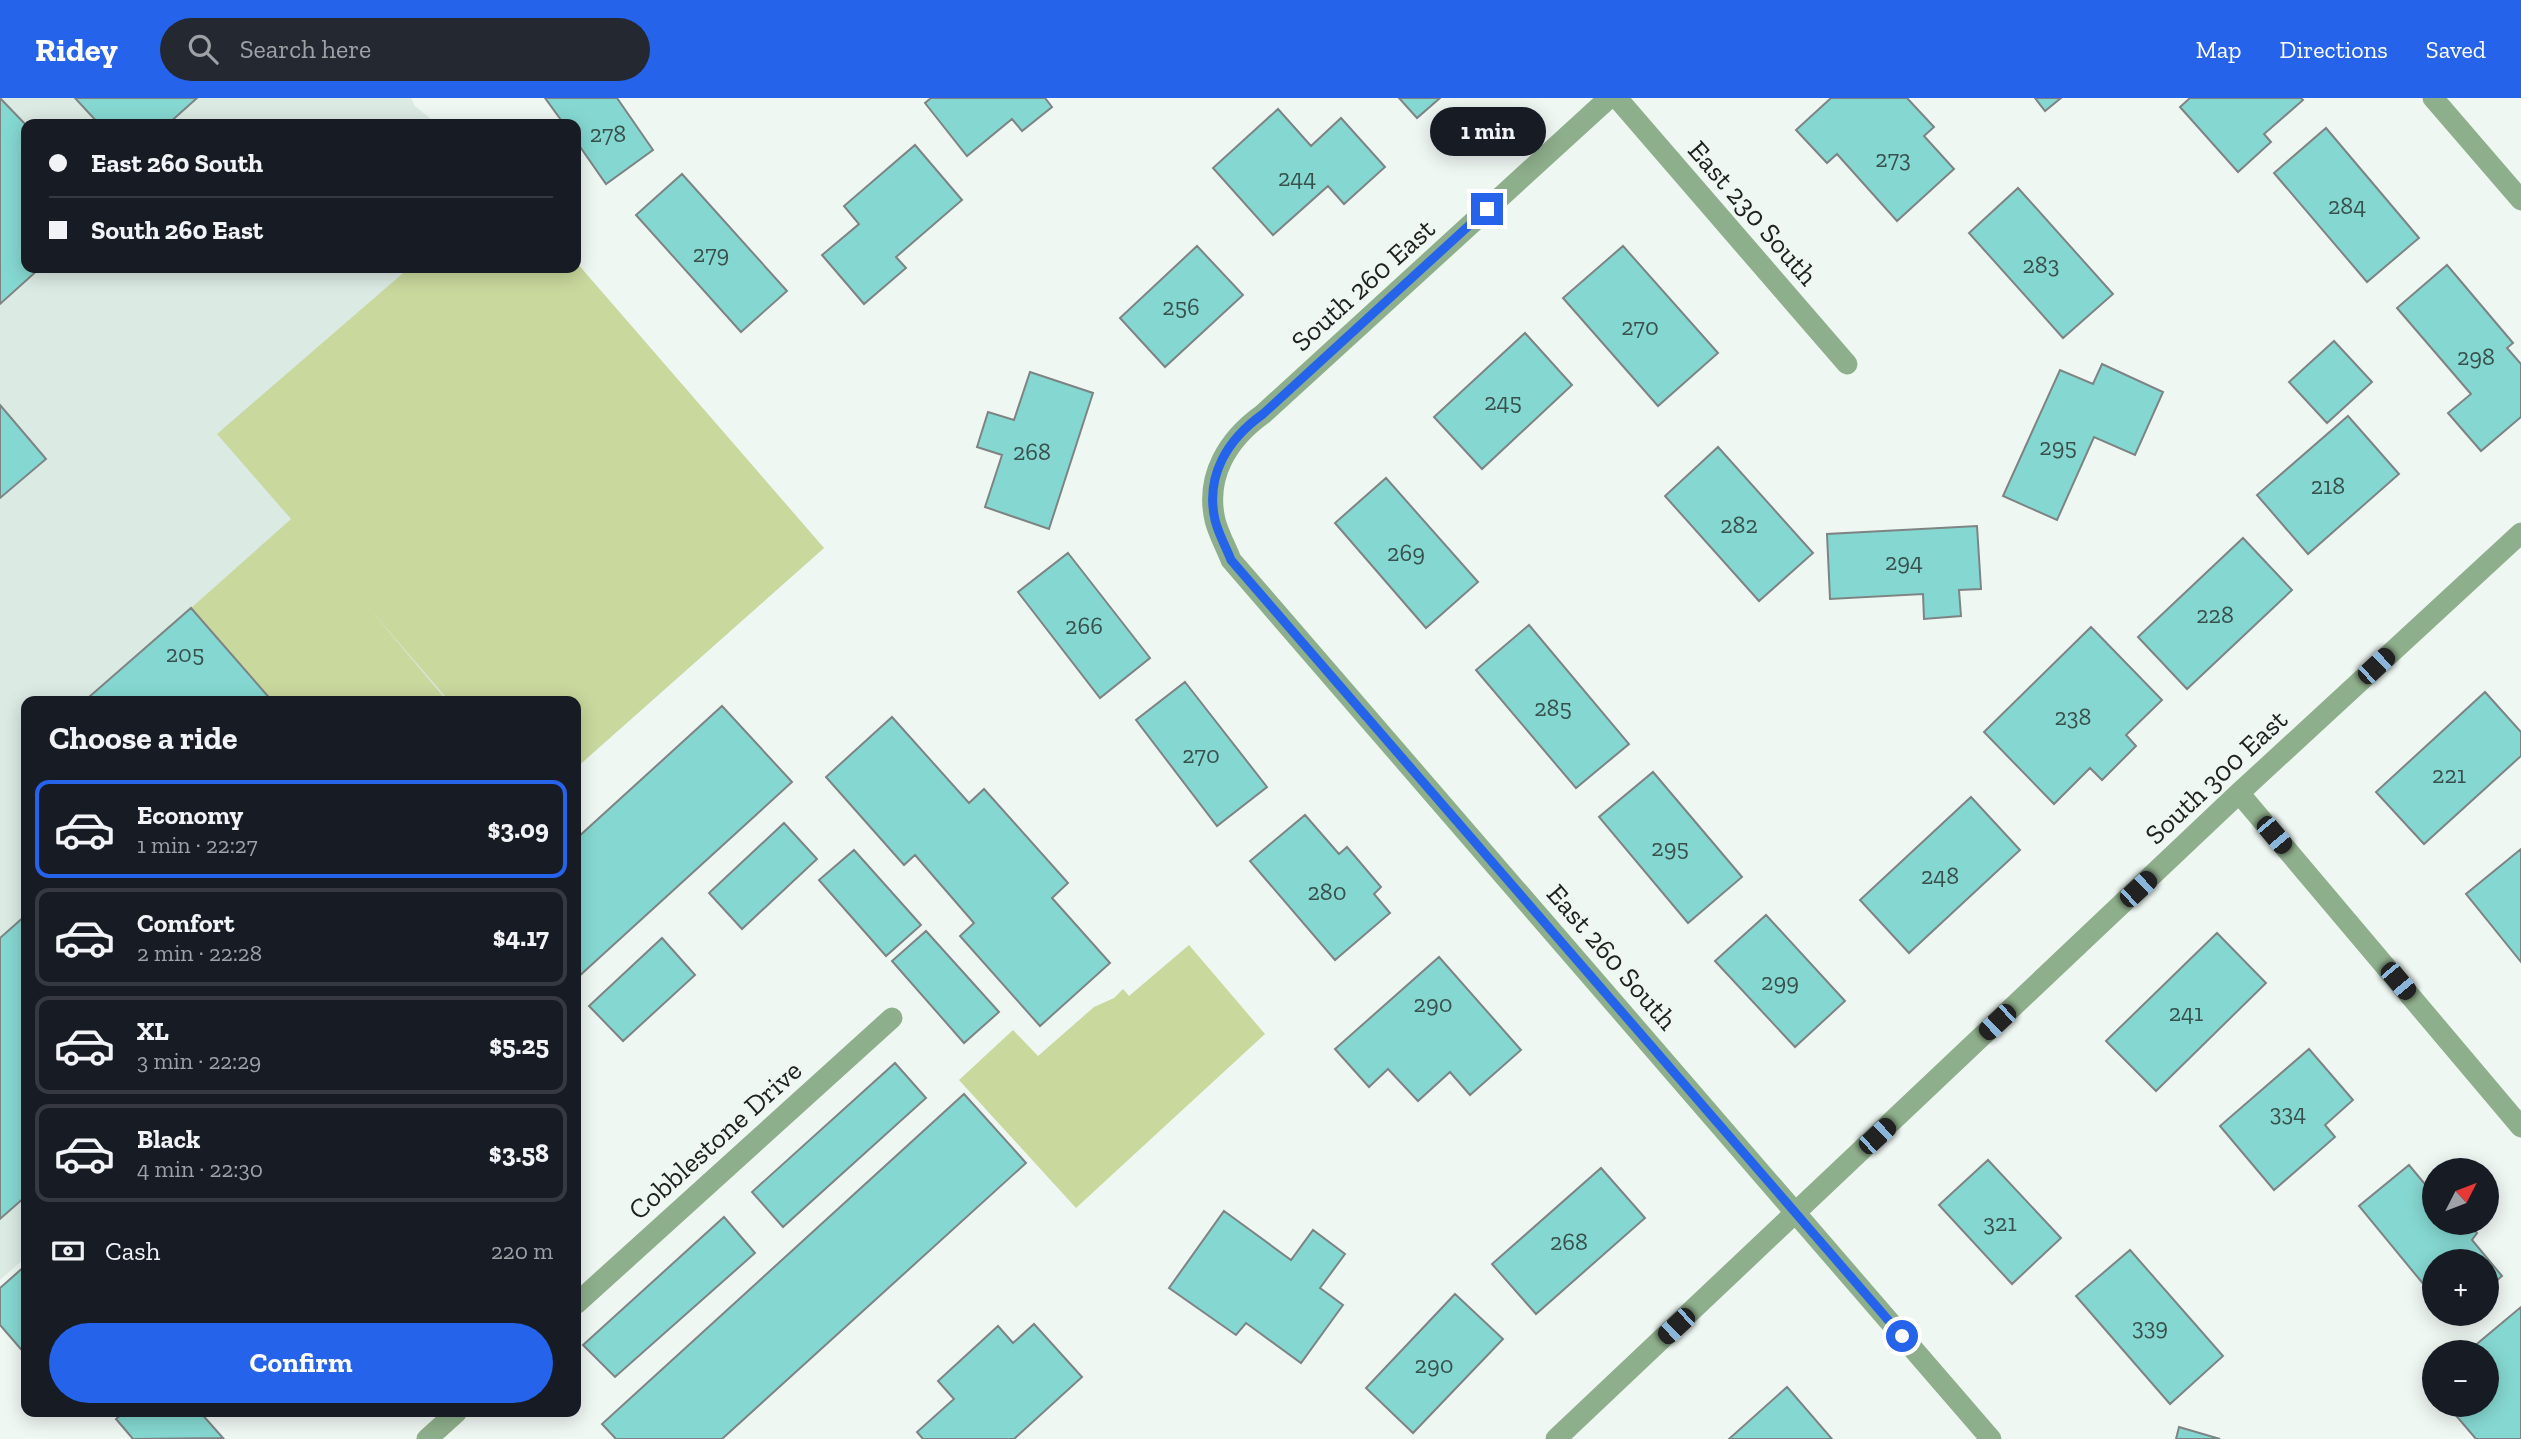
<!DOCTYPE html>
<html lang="en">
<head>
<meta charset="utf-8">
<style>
  :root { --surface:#171b24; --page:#242831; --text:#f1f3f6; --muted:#9ea1a6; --line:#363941; --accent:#2563eb }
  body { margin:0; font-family:"Zilla Slab",serif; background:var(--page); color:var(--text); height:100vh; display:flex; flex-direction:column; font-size:26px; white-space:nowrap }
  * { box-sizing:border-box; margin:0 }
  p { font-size:23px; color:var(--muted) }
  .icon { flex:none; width:38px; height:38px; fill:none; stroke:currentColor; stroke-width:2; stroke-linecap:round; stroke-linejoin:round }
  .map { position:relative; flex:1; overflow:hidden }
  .side { position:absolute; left:21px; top:598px; width:560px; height:721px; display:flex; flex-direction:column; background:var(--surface); border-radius:14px; box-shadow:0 4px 18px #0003 }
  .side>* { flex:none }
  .banner { position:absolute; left:21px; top:21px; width:560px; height:154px; border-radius:14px; box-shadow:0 4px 18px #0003; display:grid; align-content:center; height:154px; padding:0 28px; background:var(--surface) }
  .needle { width:46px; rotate:48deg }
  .controls { position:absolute; left:2422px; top:1060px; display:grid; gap:14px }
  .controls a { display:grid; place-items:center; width:77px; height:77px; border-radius:50%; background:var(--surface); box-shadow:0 4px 18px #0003; font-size:35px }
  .end { position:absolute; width:32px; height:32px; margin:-16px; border:9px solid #2563eb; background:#fff; box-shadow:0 0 0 4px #fff }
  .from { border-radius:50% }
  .bubble { position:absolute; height:49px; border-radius:24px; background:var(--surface); box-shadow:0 4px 18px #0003; font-size:23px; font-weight:700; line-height:49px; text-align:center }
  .car { position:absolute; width:21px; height:42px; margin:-21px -10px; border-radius:9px; box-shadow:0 0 5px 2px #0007; background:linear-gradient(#222 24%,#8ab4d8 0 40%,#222 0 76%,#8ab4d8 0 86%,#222 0) }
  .banner b { display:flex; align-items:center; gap:24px; height:66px; font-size:26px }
  .banner b+b { border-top:2px solid var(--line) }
  .banner i { width:18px; height:18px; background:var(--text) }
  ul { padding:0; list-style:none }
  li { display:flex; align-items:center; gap:21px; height:98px; margin:0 14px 10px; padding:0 14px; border:4px solid var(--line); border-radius:14px }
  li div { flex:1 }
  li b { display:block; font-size:26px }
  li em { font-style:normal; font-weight:700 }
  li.active { border-color:var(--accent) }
  li>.icon { width:63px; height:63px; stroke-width:1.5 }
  h2 { padding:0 28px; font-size:32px; line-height:84px }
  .pay { display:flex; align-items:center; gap:18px; height:77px; padding:0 28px; font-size:26px }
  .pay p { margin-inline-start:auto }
  .cta { display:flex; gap:14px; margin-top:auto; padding:14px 28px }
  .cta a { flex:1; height:80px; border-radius:42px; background:var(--accent); color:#fff; font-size:28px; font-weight:700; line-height:80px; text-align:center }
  header { display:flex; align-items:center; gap:42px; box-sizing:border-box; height:98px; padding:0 35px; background:var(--accent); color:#fff }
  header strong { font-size:33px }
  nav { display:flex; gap:38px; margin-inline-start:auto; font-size:24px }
  .search { width:490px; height:63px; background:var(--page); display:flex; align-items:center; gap:18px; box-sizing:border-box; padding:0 24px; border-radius:38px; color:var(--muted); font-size:26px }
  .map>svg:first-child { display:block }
</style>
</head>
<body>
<header>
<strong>Ridey</strong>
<div class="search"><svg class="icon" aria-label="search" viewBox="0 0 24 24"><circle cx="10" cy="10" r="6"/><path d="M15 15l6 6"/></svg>Search here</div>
<nav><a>Map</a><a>Directions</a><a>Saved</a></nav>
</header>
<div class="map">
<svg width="2521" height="1341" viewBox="0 0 2521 1341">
  <rect width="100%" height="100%" fill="#eff7f3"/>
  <path fill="#dbeae3" d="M0,0H411L415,8L437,26H26V170H576V164L824,450L576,670V604H26V1159L0,1182Z"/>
  <path fill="#c9d89d" d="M576,164L824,450L576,670V604H450L368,509L448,604H273L191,510L291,421L217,336L409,170H576Z
    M1189,847L1265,936L1076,1110L959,982L1013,932L1038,958L1094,909L1114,900L1123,891L1129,898Z"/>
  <path fill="#85d8d1" stroke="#7d8483" stroke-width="2" d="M0,0L26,27V170H40L0,206Z
    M75,0H197L168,26H99Z
    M545,0H617L653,52L606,86L576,43V26H564Z
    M931,0H1045L1052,9L1022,33L1012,21L967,58L925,5Z
    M1399,0H1440L1417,20Z
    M1831,0H1907L1934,29L1924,38L1954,71L1897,123L1837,56L1827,65L1796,32Z
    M2035,0H2061L2045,13Z
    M2190,0H2301L2303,2L2264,36L2271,44L2238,74L2180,9Z
    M1278,11L1311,48L1341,20L1385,69L1344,106L1328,88L1273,137L1213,70Z
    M2326,30L2419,140L2367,184L2274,75Z
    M915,47L962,102L896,159L906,170L864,206L822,157L859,126L844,108Z
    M682,76L787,193L741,234L636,117Z
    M2018,90L2113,196L2063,240L1969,135Z
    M1197,148L1243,197L1165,269L1120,220Z
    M1623,148L1718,255L1658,308L1563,200Z
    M2447,167L2513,245L2507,250L2521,266V319L2481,353L2448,315L2471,296L2397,210Z
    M1525,235L1572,287L1482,371L1434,319Z
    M2334,243L2372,284L2327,325L2289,284Z
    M2102,266L2163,294L2135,357L2094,339L2057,422L2003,398L2060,272L2093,286Z
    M1030,274L1093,295L1049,431L985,409L1002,357L977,349L988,314L1014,322Z
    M0,307L46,361L0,400Z
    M2348,318L2399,376L2308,456L2257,397Z
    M1718,349L1813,455L1759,503L1665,398Z
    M1386,380L1478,484L1426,530L1335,425Z
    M1977,428L1981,491L1959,492L1961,518L1924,521L1923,496L1830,501L1827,436Z
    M2243,440L2292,492L2187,591L2138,539Z
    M1068,455L1150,560L1100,600L1018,494Z
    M191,510L273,604H94L89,599Z
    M1529,527L1629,646L1576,690L1476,572Z
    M2091,529L2162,602L2126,637L2136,648L2102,682L2090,670L2054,706L1984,634Z
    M1185,584L1267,689L1217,728L1136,622Z
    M2485,594L2521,634V658L2424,746L2376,694Z
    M722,608L792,684L576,881V741Z
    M892,619L969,705L984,691L1068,785L1052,800L1110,865L1040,928L960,838L974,825L915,757L904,767L826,679Z
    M1653,674L1742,779L1688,825L1599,719Z
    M1971,699L2020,752L1909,855L1860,802Z
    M1305,717L1339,756L1347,749L1381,789L1374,796L1390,815L1335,862L1250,763Z
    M784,725L817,761L742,831L709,795Z
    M2521,751V864L2466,796Z
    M854,752L921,827L886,858L819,782Z
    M26,817V1098L0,1121V840Z
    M1766,817L1845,903L1795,949L1715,863Z
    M926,833L999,914L964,945L892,863Z
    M2217,835L2266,885L2156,993L2106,943Z
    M662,840L695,877L623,943L589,908Z
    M1439,859L1521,952L1470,997L1450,974L1418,1003L1388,971L1369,989L1335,951Z
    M2309,951L2353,1002L2325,1027L2335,1039L2274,1092L2220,1028Z
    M895,965L926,1000L783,1129L752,1094Z
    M964,996L1026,1065L722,1341H616L602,1326Z
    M1988,1062L2061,1140L2012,1186L1939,1107Z
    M2409,1067L2434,1097V1125H2469L2477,1135L2472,1142L2502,1178L2487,1191V1164H2434V1199L2359,1108Z
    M1601,1070L1645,1120L1536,1216L1492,1166Z
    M1224,1113L1291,1162L1313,1132L1345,1156L1320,1190L1343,1207L1301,1265L1246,1225L1236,1237L1169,1190Z
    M724,1119L755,1155L615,1279L583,1247Z
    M2130,1152L2223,1258L2170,1306L2076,1198Z
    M26,1167V1257L0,1227V1190Z
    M1455,1196L1503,1241L1413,1335L1366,1290Z
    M2521,1209V1341H2476L2447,1307H2487V1255H2466Z
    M1034,1226L1082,1279L1014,1341H923L917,1334L954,1301L938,1283L998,1228L1013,1245Z
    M1787,1289L1832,1341H1729Z
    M124,1314H200L223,1340L133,1341L116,1321Z
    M2179,1329L2220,1341H2176Z"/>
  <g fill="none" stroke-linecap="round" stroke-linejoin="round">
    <path stroke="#8eaf8b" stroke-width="21" d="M1609,0L1263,316C1228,341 1205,378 1215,422C1218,435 1226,449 1231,462L1991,1341
      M1617,0L1847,266
      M2433,0L2521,102
      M2239,695L2521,1029
      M576,1206L892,920
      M427,1341L457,1314
      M1556,1341L2239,695L2521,435"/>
  </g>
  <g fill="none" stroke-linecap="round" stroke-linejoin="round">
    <path stroke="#2563eb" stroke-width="9" d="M1487,111L1263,316C1228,341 1205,377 1215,422C1218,435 1226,449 1231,462L1902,1238"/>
  </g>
  <g text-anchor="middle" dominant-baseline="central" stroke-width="6" stroke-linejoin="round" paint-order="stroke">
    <g font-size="24" fill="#39504d">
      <text x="608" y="35">278</text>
      <text x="1893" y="60">273</text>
      <text x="1297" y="79">244</text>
      <text x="2347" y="107">284</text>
      <text x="711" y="155">279</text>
      <text x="2041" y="166">283</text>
      <text x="1181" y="208">256</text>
      <text x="1640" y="228">270</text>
      <text x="2476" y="258">298</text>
      <text x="1503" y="303">245</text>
      <text x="2058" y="348">295</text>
      <text x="1032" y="353">268</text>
      <text x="2328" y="387">218</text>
      <text x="1739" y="426">282</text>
      <text x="1406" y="454">269</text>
      <text x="1904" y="463">294</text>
      <text x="2215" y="516">228</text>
      <text x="1084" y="527">266</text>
      <text x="185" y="555">205</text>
      <text x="1553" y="609">285</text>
      <text x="2073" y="618">238</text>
      <text x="1201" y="656">270</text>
      <text x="2449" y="676">221</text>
      <text x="1670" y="749">295</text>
      <text x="1940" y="777">248</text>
      <text x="1327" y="793">280</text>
      <text x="1780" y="883">299</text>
      <text x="1433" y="905">290</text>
      <text x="2186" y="914">241</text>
      <text x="2288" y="1014">334</text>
      <text x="2000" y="1124">321</text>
      <text x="1569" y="1143">268</text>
      <text x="2150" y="1228">339</text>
      <text x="1434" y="1266">290</text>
    </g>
    <g font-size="28" fill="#202221" stroke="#eff7f3">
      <text transform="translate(1753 115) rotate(49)">East 230 South</text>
      <text transform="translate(1363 187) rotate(-42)">South 260 East</text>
      <text transform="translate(2216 679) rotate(-43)">South 300 East</text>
      <text transform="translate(1612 859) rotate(49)">East 260 South</text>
      <text transform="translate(715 1042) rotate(-42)">Cobblestone Drive</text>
    </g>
  </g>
</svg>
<div class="controls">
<a><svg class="needle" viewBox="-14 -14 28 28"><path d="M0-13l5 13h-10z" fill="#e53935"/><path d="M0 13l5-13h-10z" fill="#9ea1a6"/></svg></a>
<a>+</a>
<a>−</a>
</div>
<i class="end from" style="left:1902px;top:1238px"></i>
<i class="end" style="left:1487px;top:111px"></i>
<div class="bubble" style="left:1430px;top:9px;width:116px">1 min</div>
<i class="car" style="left:2376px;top:568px;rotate:47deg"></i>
<i class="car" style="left:2274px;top:737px;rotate:140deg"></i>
<i class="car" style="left:2138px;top:791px;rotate:47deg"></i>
<i class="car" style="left:2398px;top:883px;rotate:140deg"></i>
<i class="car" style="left:1997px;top:924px;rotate:227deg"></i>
<i class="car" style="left:1877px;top:1038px;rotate:47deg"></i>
<i class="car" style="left:1676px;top:1228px;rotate:227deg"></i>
<div class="banner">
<b><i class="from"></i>East 260 South</b>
<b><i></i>South 260 East</b>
</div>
<section class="side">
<h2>Choose a ride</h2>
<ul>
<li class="active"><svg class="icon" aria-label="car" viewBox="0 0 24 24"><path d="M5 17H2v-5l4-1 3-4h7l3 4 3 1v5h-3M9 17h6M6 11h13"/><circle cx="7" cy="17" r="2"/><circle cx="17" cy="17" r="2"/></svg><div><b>Economy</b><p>1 min · 22:27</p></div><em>$3.09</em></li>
<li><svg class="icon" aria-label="car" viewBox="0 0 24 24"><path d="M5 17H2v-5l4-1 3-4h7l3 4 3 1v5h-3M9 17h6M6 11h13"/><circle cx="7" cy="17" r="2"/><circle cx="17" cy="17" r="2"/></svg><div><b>Comfort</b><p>2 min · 22:28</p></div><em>$4.17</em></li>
<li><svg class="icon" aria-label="car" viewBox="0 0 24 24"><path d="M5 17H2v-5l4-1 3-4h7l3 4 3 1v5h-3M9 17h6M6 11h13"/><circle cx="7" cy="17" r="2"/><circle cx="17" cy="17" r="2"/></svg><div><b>XL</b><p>3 min · 22:29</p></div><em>$5.25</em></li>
<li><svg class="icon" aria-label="car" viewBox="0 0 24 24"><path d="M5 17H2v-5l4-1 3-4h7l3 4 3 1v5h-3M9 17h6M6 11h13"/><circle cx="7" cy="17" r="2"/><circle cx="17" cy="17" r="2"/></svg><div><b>Black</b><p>4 min · 22:30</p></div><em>$3.58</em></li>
</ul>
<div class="pay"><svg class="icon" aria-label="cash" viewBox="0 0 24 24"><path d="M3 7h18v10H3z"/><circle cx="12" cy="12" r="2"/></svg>Cash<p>220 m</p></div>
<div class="cta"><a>Confirm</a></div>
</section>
</div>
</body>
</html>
